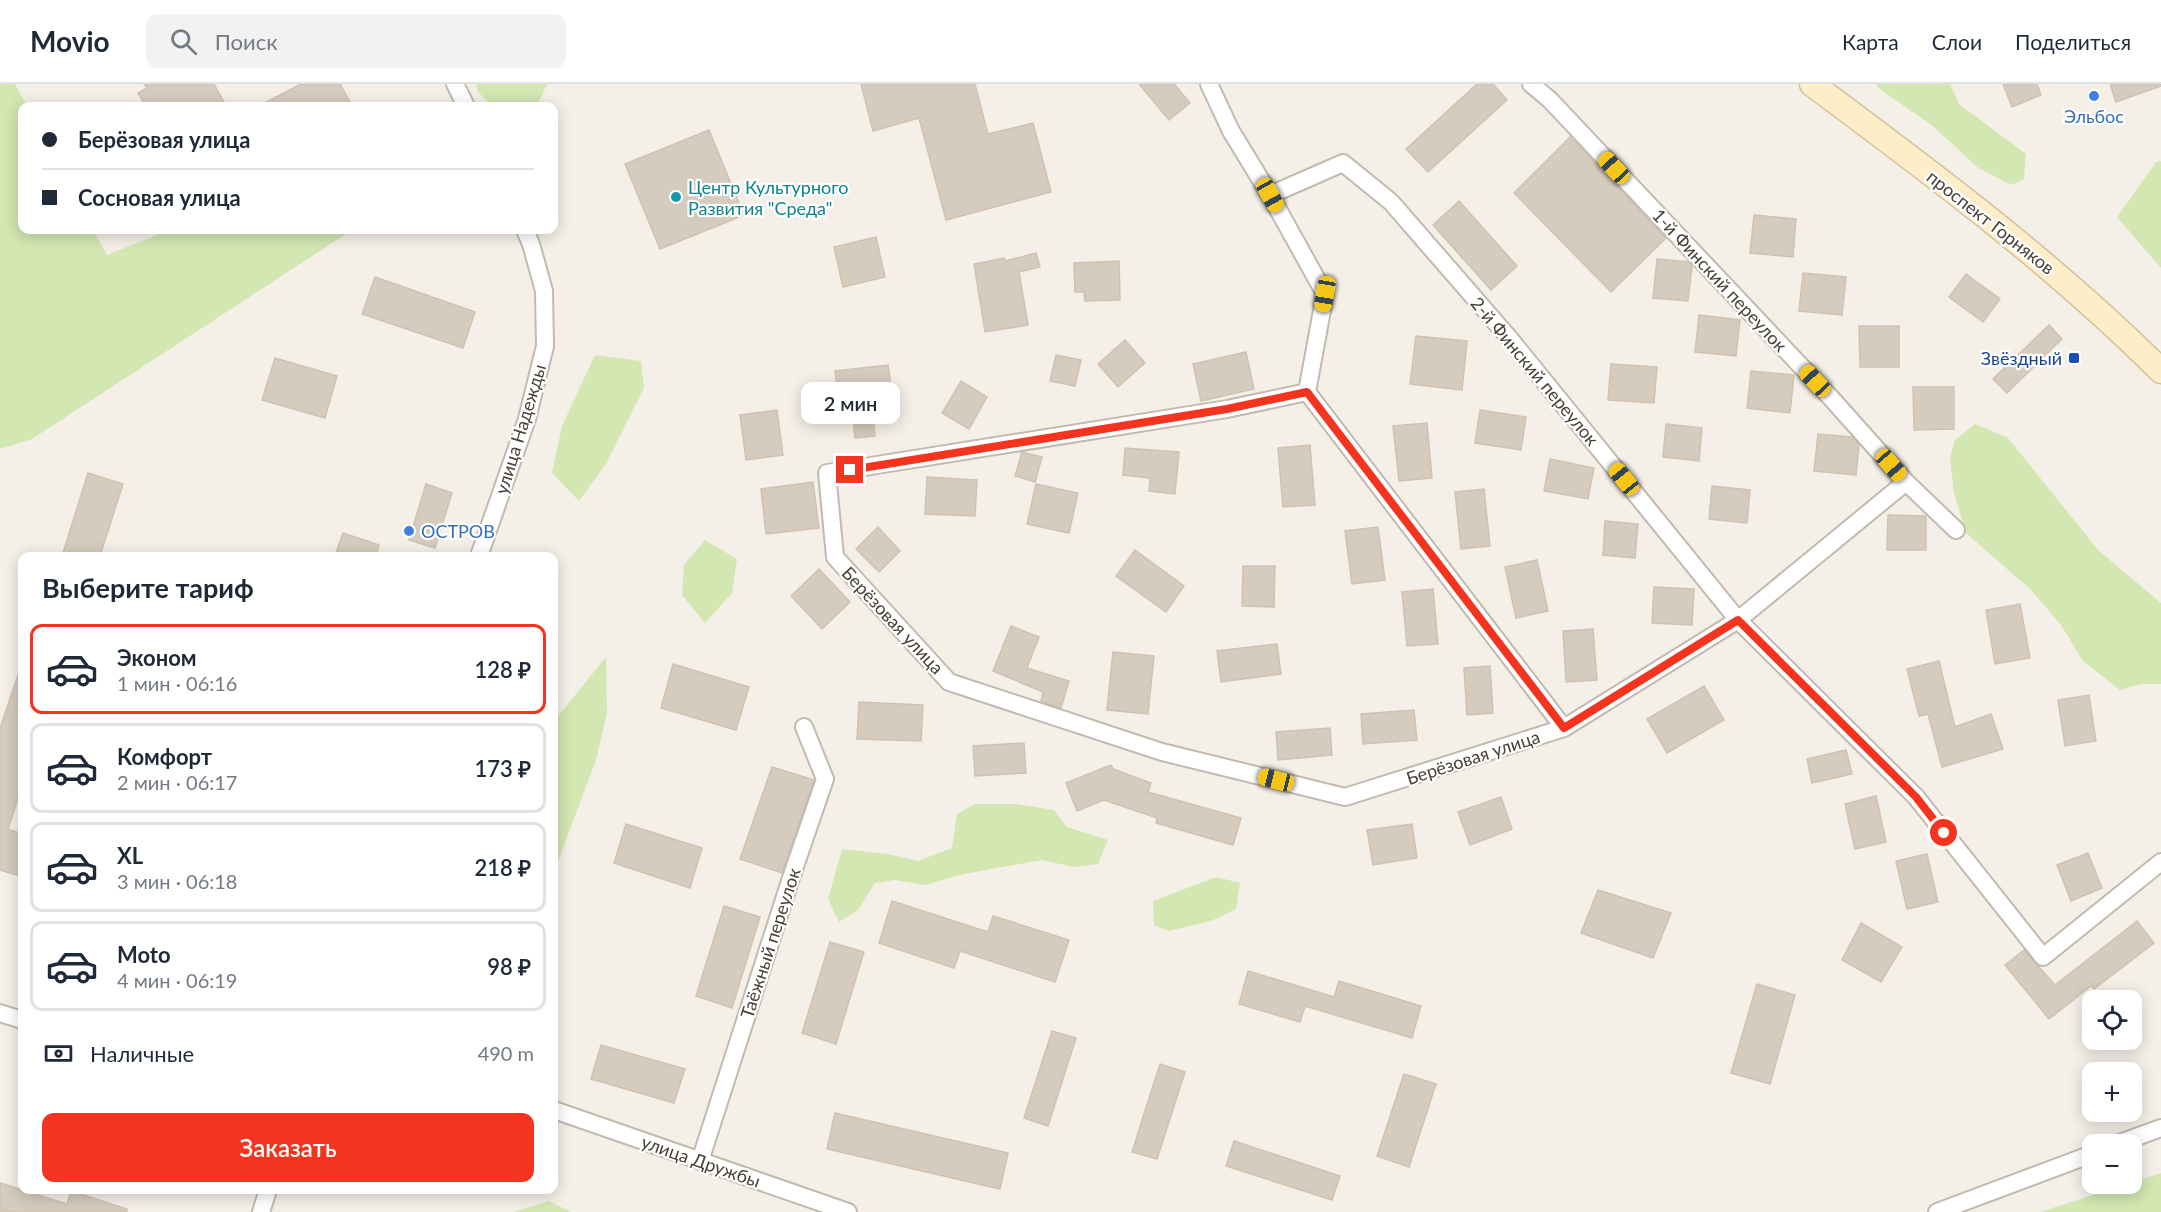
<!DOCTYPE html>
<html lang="ru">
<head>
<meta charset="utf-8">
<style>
  :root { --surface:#fff; --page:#f2f2f3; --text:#1f2937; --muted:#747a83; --line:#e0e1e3; --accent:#f4341f }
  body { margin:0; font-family:Lato,sans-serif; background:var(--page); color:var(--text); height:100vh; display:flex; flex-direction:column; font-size:22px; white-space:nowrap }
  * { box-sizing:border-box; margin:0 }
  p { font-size:20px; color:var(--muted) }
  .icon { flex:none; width:33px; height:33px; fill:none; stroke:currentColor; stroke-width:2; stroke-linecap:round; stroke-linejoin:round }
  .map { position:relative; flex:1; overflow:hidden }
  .details { position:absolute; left:18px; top:468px; width:540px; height:642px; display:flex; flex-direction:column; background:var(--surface); border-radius:12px; box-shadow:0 3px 15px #0003 }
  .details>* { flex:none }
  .top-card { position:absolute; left:18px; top:18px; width:540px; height:132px; border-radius:12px; box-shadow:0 3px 15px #0003; display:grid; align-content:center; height:132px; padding:0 24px; background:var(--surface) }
  .buttons { position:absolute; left:2082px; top:906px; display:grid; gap:12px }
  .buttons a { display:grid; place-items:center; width:60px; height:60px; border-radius:12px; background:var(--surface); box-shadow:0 3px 15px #0003; font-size:30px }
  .end { position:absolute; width:27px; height:27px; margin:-14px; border:8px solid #f4341f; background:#fff; box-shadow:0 0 0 3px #fff }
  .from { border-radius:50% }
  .bubble { position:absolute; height:42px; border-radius:12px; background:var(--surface); box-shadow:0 3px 15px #0003; font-size:20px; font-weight:600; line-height:42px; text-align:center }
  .car { position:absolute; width:18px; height:36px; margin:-18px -9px; border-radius:8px; box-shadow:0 0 4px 2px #0007; background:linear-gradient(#f5c518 24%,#345 0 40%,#f5c518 0 76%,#345 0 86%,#f5c518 0) }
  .top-card b { display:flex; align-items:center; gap:21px; height:57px; font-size:22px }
  .top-card b+b { border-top:2px solid var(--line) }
  .top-card i { width:15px; height:15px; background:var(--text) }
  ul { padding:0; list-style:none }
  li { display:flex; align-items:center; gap:18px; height:90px; margin:0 12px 9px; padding:0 12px; border:3px solid var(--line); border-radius:12px }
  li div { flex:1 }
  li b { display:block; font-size:22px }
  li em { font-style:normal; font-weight:600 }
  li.current { border-color:var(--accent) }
  li>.icon { width:54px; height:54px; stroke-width:1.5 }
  h2 { padding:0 24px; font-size:27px; line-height:72px }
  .pay { display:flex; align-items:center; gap:15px; height:66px; padding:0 24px; font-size:22px }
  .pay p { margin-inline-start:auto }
  .cta { display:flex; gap:12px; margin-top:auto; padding:12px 24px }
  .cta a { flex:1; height:69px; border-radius:12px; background:var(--accent); color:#fff; font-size:24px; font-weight:600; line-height:69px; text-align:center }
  header { display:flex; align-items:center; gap:36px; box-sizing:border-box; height:84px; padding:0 30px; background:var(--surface); border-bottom:2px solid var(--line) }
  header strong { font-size:28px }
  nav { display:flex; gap:33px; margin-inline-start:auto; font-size:21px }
  .search { width:420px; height:54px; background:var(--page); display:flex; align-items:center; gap:15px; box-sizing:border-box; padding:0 21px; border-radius:12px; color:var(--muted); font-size:22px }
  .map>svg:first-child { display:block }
</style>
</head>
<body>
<header>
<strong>Movio</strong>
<div class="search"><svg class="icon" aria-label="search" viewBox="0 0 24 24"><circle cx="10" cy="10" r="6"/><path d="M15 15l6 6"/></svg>Поиск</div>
<nav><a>Карта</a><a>Слои</a><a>Поделиться</a></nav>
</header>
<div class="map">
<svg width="2161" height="1128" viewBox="0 0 2161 1128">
  <rect width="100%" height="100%" fill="#f4f0e8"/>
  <path fill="#d2e7b2" d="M0,0H15L27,22H22V146H93L107,171L169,146H352L32,355L0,365Z
    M476,0H547L537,22H492L478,8Z
    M1876,0H1950L1959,20L2026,70L2024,95L2011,101L1977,83L1933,42L1878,4Z
    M2161,77V184L2117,133L2156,78Z
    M595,271L641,277L644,304L606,380L579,417L552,389L562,342Z
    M1975,340L2008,354L2099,467L2161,519V600H2141L2120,606L2083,577L2061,541L2031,506L1966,449L1954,409L1950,373L1955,356Z
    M705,456L737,475L732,509L705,539L682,511L684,481Z
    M606,573L607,629L596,676L554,788V640L555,636Z
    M975,720H1016L1054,726L1067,743L1108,756L1098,780L1074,783L1042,776L964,790L925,801L895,796L875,799L858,826L839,838L828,815L842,765L888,770L918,777L952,764L957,730Z
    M1216,793L1240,799L1236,825L1211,837L1169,847L1154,841L1153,817Z
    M2161,1089V1128H2040Z
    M549,1117L571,1128H513Z"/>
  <path fill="#d5cbbe" stroke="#d0c2b1" stroke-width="1.5" d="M144,0H214L226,22H146L138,9L147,4Z
    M301,0H340L350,18L341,22H259Z
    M861,0H975L988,50L1033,39L1051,108L946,136L919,34L873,47Z
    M1139,0H1174L1190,19L1169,36Z
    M1477,0H1493L1507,16L1428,88L1406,65Z
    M2003,0H2037L2041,11L2012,23Z
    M2110,0H2161V2L2116,18Z
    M709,46L744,131L660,165L625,80Z
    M1570,53L1666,154L1611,208L1514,109Z
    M1459,117L1517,182L1491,206L1433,141Z
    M1754,131L1796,135L1793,173L1750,169Z
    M876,153L885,193L843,203L834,163Z
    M1036,169L1040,183L1019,188L1028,241L985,248L974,180L1004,174L1005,177Z
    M1657,175L1689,178L1692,182L1688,217L1653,214Z
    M1119,177L1120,216L1085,217L1084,208H1075L1074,179Z
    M1803,189L1846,193L1842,231L1799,227Z
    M1966,190L2000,215L1983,238L1949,213Z
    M375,193L475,228L463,264L362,230Z
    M1699,231L1740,236L1736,272L1695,268Z
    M2049,241L2062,255L2007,309L1993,295Z
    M1859,242H1899V283H1860Z
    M1416,252L1467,257L1462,306L1410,300Z
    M1125,256L1145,279L1118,303L1098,280Z
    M1246,268L1254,305L1201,317L1193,280Z
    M1056,271L1081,276L1075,302L1050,297Z
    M275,274L337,292L325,334L262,316Z
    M1611,280L1657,283L1654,319L1608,316Z
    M888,281L894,321L872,323L875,352L855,354L852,325L840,326L835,287Z
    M1751,287L1794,291L1790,329L1747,324Z
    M961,297L987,313L969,345L942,329Z
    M1913,303H1954V345L1914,346Z
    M777,326L783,371L746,376L740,331Z
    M1480,326L1526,333L1521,366L1475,359Z
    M1427,339L1432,394L1399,397L1393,342Z
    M1666,340L1702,344L1699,377L1663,373Z
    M1818,350L1852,353L1859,361L1856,391L1814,387Z
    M1310,361L1315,421L1283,423L1278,364Z
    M1125,364L1179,368L1175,410L1149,407L1150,394L1123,391Z
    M1022,368L1042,373L1035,398L1015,392Z
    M1550,375L1594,384L1588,415L1544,407Z
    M88,389L123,400L100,472H62Z
    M927,393L977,396L975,432L925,430Z
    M813,398L819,444L766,450L761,405Z
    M426,400L452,409L435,464L409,456Z
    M1036,400L1078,409L1069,449L1027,440Z
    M1712,402L1750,406L1747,439L1709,435Z
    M1484,405L1490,462L1461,465L1455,408Z
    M1888,431L1926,432V466H1887Z
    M1605,437L1638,440L1635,474L1603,471Z
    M878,443L900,467L879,488L856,465Z
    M1378,443L1385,496L1352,500L1345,447Z
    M343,449L379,461L376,472H335Z
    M1135,466L1184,502L1166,528L1116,492Z
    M1537,476L1548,527L1516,534L1505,483Z
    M1243,482H1275L1274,523L1242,522Z
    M819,485L850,518L822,545L791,512Z
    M1654,503L1694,505L1692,541L1652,539Z
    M1433,505L1438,560L1407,562L1402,508Z
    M2020,520L2030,574L1995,580L1986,526Z
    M1011,542L1039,553L1027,584L1069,597L1061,624L1041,617L1043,608L993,587Z
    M1593,545L1597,596L1566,598L1563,547Z
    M1277,560L1281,590L1221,598L1217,567Z
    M1113,568L1154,572L1148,630L1107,626Z
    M1939,577L1955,643L1991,630L2003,665L1942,683L1928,630L1919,632L1907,585Z
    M673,580L749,603L736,646L661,624Z
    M1490,582L1493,629L1467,631L1464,584Z
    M20,585H22V703L8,745L22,750V793L0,786V644Z
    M1704,602L1724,636L1667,669L1647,635Z
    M2089,611L2096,657L2065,662L2058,616Z
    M859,618L923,621L921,657L857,655Z
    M1414,626L1417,656L1363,660L1361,630Z
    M1330,644L1332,671L1278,676L1276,648Z
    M1024,659L1026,689L975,692L973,662Z
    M1846,666L1852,690L1812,699L1807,675Z
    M1111,681L1113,685L1151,699L1148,708L1241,734L1233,761L1156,739L1157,734L1104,716L1077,727L1066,699Z
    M772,683L814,696L782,789L740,775Z
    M1876,712L1886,758L1855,765L1845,720Z
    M1501,713L1512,745L1470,761L1458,728Z
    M626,740L702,764L690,804L614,779Z
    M1412,740L1417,774L1373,781L1367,746Z
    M2088,769L2102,804L2071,817L2057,781Z
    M1927,770L1938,818L1907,825L1896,777Z
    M1598,806L1671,829L1653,874L1581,849Z
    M892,817L988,848L993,832L1069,856L1055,898L960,867L954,884L879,859Z
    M724,822L760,833L732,924L696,912Z
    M2137,837L2154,859L2094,905L2091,902L2049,935L2005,881L2024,866L2055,901Z
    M1861,839L1902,863L1881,898L1842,876Z
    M830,858L864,868L836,960L802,949Z
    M1248,887L1334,913L1339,897L1421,922L1412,954L1305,922L1300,938L1239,920Z
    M1757,900L1795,911L1770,1000L1731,989Z
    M1052,947L1076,954L1048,1042L1024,1034Z
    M601,961L685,985L674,1019L591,995Z
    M1160,980L1185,988L1157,1075L1132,1068Z
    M1404,990L1436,1000L1409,1083L1377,1072Z
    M835,1029L1008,1069L1000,1105L827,1065Z
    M1234,1057L1340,1092L1332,1116L1226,1082Z
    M0,1099L67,1120L71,1107L127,1125V1128H0Z"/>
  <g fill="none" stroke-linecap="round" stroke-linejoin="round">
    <g stroke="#c2baae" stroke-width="20">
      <path id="minor" d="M455,0L466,22
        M1209,0L1231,47L1270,111L1325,210L1307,308
        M1531,0L1550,16L1831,314L1906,398L1956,446
        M1270,111L1343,79L1391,118L1510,255L1738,536L1916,713L2043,873L2161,778
        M1307,308L1227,325L827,389L835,473L949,598L1162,668L1345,713L1564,644L1738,536L1906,398
        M1307,308L1564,644
        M479,472L527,335L545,262L544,207L531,160L525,146
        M0,929L22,936
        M554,1026L848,1128
        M2117,1060L2161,1044
        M700,1077L791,794L825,695L804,643
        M261,1128L268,1106
        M1937,1128L2092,1070"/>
    </g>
    <g stroke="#d2c099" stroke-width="27">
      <path id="secondary" d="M1812,0C1933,90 2054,180 2161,287"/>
    </g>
    <use href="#minor" stroke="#fff" stroke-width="16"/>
    <use href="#secondary" stroke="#fdeec9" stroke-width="24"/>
  </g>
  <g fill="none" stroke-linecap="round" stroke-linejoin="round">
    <path stroke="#f4341f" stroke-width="8" d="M850,386L1227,325L1307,308L1564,644L1738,536L1916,713L1944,749"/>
  </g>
  <g fill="#3f7fe0" stroke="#fff" stroke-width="2">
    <circle cx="2094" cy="12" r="6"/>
    <circle cx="409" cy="447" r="6"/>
  </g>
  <circle fill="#0f9aa8" stroke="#fff" stroke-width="2" cx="676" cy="113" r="6"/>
  <rect fill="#1a4fb4" stroke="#fff" stroke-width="2" x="2068" y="268" width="12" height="12" rx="3"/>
  <g text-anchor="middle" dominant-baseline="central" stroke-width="4.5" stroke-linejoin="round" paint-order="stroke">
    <g font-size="18" fill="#366cbe" stroke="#fff">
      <text x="2094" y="32">Эльбос</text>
      <text x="421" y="447" text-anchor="start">ОСТРОВ</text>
    </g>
    <g font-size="18" fill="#0d838f" stroke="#fff" text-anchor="start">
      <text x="688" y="103">Центр Культурного<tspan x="688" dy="21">Развития "Среда"</tspan></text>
    </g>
    <g font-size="18" fill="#474037" stroke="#fff">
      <text transform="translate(1991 138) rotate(38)">проспект Горняков</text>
      <text transform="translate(1720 196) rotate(47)">1-й Финский переулок</text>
      <text transform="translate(1535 287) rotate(50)">2-й Финский переулок</text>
      <text transform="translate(520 345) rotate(-73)">улица Надежды</text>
      <text transform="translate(893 536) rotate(47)">Берёзовая улица</text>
      <text transform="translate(1473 673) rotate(-18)">Берёзовая улица</text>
      <text transform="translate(770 859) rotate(-72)">Таёжный переулок</text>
      <text transform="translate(701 1077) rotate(19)">улица Дружбы</text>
    </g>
    <g font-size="18" fill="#164399" stroke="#fff" text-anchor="end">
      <text x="2062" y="274">Звёздный</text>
    </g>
  </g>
</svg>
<div class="buttons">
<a><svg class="icon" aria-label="locate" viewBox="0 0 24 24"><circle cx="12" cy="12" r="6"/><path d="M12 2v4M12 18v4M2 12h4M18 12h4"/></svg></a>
<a>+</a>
<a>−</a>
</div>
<i class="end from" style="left:1944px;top:749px"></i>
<i class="end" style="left:850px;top:386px"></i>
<div class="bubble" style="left:801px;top:298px;width:99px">2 мин</div>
<i class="car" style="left:1614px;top:84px;rotate:317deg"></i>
<i class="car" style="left:1270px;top:111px;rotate:151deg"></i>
<i class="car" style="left:1325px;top:210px;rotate:190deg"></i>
<i class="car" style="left:1815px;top:297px;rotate:317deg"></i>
<i class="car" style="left:1891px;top:381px;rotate:139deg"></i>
<i class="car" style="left:1624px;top:395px;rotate:321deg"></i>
<i class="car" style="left:1276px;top:696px;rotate:284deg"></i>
<div class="top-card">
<b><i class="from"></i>Берёзовая улица</b>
<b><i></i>Сосновая улица</b>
</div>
<section class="details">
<h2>Выберите тариф</h2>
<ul>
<li class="current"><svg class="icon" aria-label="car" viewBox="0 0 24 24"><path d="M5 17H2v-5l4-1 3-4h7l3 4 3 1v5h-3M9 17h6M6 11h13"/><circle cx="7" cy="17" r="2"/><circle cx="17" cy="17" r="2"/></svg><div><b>Эконом</b><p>1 мин · 06:16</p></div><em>128 ₽</em></li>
<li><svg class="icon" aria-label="car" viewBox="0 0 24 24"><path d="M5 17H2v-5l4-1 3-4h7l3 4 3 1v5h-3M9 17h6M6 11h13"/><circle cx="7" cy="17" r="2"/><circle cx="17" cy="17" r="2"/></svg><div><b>Комфорт</b><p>2 мин · 06:17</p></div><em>173 ₽</em></li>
<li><svg class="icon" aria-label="car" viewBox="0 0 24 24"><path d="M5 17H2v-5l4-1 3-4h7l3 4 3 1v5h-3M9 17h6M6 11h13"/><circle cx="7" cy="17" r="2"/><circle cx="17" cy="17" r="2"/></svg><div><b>XL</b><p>3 мин · 06:18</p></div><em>218 ₽</em></li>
<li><svg class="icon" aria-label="car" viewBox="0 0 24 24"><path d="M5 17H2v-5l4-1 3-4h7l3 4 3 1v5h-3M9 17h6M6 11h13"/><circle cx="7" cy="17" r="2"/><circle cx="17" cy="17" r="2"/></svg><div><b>Moto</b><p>4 мин · 06:19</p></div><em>98 ₽</em></li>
</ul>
<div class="pay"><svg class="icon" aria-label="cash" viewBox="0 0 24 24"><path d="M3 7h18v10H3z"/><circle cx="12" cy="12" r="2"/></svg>Наличные<p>490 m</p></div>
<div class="cta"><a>Заказать</a></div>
</section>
</div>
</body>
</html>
